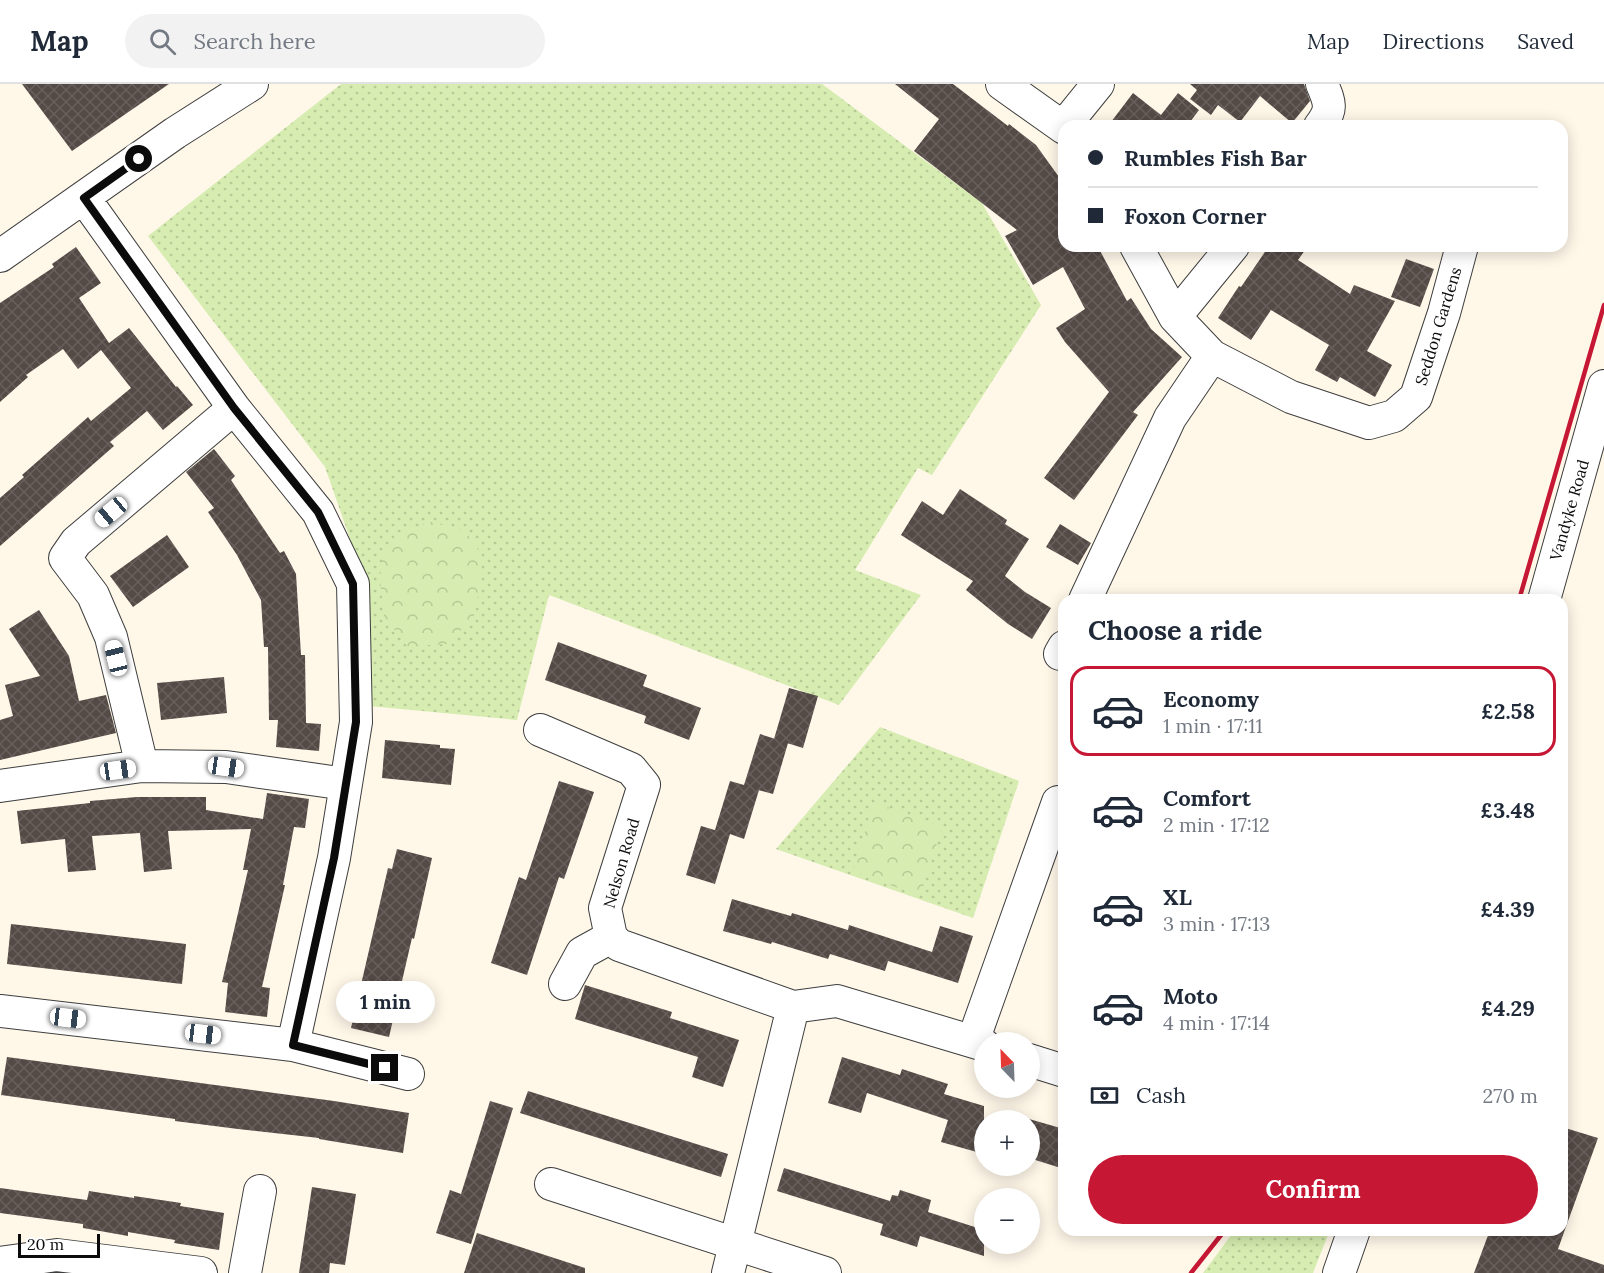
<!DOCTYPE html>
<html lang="en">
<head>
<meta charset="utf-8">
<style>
  :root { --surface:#fff; --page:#f2f2f3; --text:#1f2937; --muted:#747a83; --line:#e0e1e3; --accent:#c61835 }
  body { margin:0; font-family:Lora,serif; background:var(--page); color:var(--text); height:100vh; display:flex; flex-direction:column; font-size:22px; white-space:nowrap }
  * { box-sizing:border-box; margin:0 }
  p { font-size:20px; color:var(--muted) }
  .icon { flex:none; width:33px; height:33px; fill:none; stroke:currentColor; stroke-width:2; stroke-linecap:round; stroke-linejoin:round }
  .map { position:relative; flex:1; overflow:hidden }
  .sheet { position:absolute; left:1058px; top:510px; width:510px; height:642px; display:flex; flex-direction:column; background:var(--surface); border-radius:18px; box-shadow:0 3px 15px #0003 }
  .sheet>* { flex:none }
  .guide { position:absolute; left:1058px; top:36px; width:510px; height:132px; border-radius:18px; box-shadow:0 3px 15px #0003; display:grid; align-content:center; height:132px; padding:0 30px; background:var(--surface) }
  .needle { width:39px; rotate:337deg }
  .fabs { position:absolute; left:974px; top:948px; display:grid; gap:12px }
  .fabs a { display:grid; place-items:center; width:66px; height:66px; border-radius:50%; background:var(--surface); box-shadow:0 3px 15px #0003; font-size:30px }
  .scale { position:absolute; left:18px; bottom:15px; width:82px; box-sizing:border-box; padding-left:6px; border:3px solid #0b0b0b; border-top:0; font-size:16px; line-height:21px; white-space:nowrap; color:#0b0b0b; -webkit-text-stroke:4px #fff; paint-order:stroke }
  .end { position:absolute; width:27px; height:27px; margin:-14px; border:8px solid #0b0b0b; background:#fff; box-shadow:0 0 0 3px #fff }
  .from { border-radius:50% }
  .bubble { position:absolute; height:42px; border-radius:21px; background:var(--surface); box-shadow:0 3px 15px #0003; font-size:20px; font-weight:700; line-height:42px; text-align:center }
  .car { position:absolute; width:18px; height:36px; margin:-18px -9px; border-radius:8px; box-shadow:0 0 4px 2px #0007; background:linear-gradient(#fff 24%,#345 0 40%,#fff 0 76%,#345 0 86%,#fff 0) }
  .guide b { display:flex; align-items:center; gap:21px; height:57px; font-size:22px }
  .guide b+b { border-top:2px solid var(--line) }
  .guide i { width:15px; height:15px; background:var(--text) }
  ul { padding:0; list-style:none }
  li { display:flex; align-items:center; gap:18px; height:90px; margin:0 12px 9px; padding:0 18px; border:3px solid transparent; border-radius:18px }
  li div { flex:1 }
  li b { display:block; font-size:22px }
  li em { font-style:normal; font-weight:700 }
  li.on { border-color:var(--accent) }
  li>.icon { width:54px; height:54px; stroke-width:1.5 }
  h2 { padding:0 30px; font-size:27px; line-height:72px }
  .pay { display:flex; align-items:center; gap:15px; height:66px; padding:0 30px; font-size:22px }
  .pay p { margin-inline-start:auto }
  .primary-button { display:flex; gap:12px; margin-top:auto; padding:12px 30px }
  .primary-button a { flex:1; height:69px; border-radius:36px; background:var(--accent); color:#fff; font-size:24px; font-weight:700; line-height:69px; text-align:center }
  header { display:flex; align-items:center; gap:36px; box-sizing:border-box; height:84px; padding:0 30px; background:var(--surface); border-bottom:2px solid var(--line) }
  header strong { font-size:28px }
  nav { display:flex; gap:33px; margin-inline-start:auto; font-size:21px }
  .search { width:420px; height:54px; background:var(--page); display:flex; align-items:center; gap:15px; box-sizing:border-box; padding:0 21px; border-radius:33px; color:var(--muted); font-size:22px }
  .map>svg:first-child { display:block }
</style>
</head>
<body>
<header>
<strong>Map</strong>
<div class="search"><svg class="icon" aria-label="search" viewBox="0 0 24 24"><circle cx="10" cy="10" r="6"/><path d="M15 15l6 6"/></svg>Search here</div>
<nav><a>Map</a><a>Directions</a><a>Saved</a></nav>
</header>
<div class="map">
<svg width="1604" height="1189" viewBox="0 0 1604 1189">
  <defs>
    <pattern id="grass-dots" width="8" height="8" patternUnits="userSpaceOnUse" patternTransform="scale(1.5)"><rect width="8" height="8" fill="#d6ecb0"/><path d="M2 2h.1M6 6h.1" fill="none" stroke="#b6c996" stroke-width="1.8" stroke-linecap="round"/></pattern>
    <pattern id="park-crowns" width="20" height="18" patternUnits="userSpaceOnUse" patternTransform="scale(1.5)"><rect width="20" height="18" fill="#d6ecb0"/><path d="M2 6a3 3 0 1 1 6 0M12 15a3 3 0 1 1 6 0" fill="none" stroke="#b6c996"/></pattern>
    <pattern id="building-cross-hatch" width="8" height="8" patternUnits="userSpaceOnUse" patternTransform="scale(1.5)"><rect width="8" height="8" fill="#544a46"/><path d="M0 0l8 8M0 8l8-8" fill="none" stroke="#68605c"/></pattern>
  </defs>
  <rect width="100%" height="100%" fill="#fff8e9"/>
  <path fill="url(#grass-dots)" d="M341,0H822L982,119L1041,221L932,391L918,384L855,486L921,511L839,621L549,511L517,636L369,622L366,501L325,383L148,152Z
    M880,643L1019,697L973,834L776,765Z
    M1235,1146H1330L1313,1189H1203Z"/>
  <path fill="url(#park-crowns)" d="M431,438L458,445L476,457L482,488L475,530L449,560L407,562L384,532L380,495L383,469L397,449Z
    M874,718L942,743L920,812L853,787Z"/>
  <path fill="url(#building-cross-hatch)" d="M22,0H169L72,67Z
    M895,0H953L1008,42L1009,40L1036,61L1064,100V162H1100L1098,163L1127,217L1131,214L1151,245L1182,273L1133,328L1138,331L1074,416L1044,394L1109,308L1065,258L1056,244L1085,225L1063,183L1033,201L1005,152L1017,146L914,67L939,35Z
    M1190,0H1304L1310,17L1292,39L1260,12L1240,38L1218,21L1211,31L1190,15L1197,6Z
    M1133,9L1161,31L1178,9L1199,26L1187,42H1108Z
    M1269,162H1308L1298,176L1350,210L1354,201L1395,217L1367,267L1392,281L1375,313L1340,293L1337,298L1315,286L1329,261L1271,226L1251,256L1218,234L1239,202L1241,203Z
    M76,163L101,199L79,214L109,259L129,244L176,303L177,302L193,321L163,346L147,327L110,358L114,362L0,462V414L24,393L22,391L88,333L91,337L131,304L101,266L78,285L63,265L26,291L28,293L0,318V219L54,183L52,180Z
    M1406,175L1434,185L1420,223L1391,213Z
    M214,365L235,392L231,396L280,469L284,467L296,490L301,571H305L306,639L321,640L319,667L276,663L278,636H269L268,563H264L261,516L237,471L208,428L214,424L186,388Z
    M960,405L1007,436L1005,440L1029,455L1005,492L1025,508L1051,524L1032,555L1008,540L966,506L973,497L901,451L922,417L943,431Z
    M1060,440L1091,459L1078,481L1046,463Z
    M167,451L189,483L133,523L110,492Z
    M39,526L69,572L79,617L106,611L116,649L0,676V636L13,632L5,601L40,592L9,545Z
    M558,558L647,591L643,602L701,624L689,656L644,639L646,632L545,596Z
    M224,593L227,629L161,636L157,599Z
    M789,604L818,612L803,664L774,655Z
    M760,650L788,659L773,710L758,706H759L744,755L730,750L715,800L686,791L701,742L718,747L715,746L730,697L744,701Z
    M385,656L440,661V664L455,665L451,701L382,694Z
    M559,697L594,708L564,795L559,793L527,891L491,879L519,793L526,796Z
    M267,709L309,715L305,744L294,743L283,801H285L262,903L270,904L267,933L225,928L228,899L222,898L248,786H243L251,745L168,747L172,785L144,788L140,749L92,752L96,786L68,788L65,755L21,760L17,727L90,719V717L137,713H206V726L263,735Z
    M397,765L432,774L414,855L412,854L389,953L351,944L388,784L392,785Z
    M732,815L791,832L792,829L848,846L849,841L932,868L940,842L973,852L958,899L888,877L885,887L830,870L828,875L772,858L771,860L723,847Z
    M11,840L186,860L182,900L7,880Z
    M585,901L672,928L670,934L739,956L723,1003L692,993L698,973L575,935Z
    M7,973L334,1017L409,1029L403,1069L319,1055V1054L238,1045L175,1037V1035L1,1011Z
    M842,973L900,991L902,985L948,1000L944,1010L984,1022V1070L941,1058L948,1036L867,1009L861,1029L828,1019Z
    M528,1007L728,1070L721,1093L520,1029Z
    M490,1017L513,1024L471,1160L436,1149L450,1106L461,1110Z
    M1029,1035L1064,1045V1085L1029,1074Z
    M1562,1043L1598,1054L1558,1165L1604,1181V1189H1474L1490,1146H1562Z
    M784,1084L890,1117L892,1111L898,1112L900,1106L931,1116L928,1128L984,1146V1172L920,1152L917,1163L880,1151L883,1140L777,1107Z
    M312,1103L356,1110L345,1181L330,1179L329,1189H299Z
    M0,1104L87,1116L89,1107L134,1114V1112L181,1119L180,1122L224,1129L219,1166L174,1159L175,1156L128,1148V1152L83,1144V1140L0,1129Z
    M477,1149L585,1184V1189H464Z"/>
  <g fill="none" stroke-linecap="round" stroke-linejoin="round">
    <g stroke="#3e3e3e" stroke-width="34">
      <path id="minor" d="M1002,0L1064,44
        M1064,42L1098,0
        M1320,42C1333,25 1330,19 1322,0
        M84,114L234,324L318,428L353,500L356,638L334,774L293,961
        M1136,162L1175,233L1212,272L1291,313L1369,339L1394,332L1416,313L1444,229L1462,162
        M0,172L175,49L252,0
        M1175,233L1233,162
        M1085,516L1170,334L1212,272
        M1544,516L1604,302
        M1060,570L1064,563
        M540,646L631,685L644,701L605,824L611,853L619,861L793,923L837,917L984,961
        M142,682L111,553L93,511L65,474L76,458L234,324
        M0,702L142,682L226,683L346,700
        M565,900L582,869L611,853
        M0,927L293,961L408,990
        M973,957L1058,718
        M1029,976L1064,987
        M551,1100L825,1189
        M0,1179L57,1171L201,1189
        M245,1189L260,1107
        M728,1189L793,923
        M1339,1189L1354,1146"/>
    </g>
    <use href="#minor" stroke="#fff" stroke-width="32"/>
    <path stroke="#c61835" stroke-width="4.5" d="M1519,516L1604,221
      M1191,1189L1225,1146"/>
  </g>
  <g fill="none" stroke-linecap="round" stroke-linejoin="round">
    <path stroke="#0b0b0b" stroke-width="8" d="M139,75L84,114L234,324L318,428L353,500L356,638L334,774L293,961L385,984"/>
  </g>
  <g text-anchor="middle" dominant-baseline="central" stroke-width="6" stroke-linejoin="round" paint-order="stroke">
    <g font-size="16" fill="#0b0b0b" stroke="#fff">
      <text transform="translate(1438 242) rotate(-73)">Seddon Gardens</text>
      <text transform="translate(1569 426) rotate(-74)">Vandyke Road</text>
      <text transform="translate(621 779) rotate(-74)">Nelson Road</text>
    </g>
  </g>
</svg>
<div class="fabs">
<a><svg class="needle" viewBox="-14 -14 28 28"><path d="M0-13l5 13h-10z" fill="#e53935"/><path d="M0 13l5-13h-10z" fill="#747a83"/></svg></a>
<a>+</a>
<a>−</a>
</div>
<div class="scale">20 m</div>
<i class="end from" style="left:139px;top:75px"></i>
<i class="end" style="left:385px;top:984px"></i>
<div class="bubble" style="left:336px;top:897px;width:99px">1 min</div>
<i class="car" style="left:111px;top:428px;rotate:230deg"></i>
<i class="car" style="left:116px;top:574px;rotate:346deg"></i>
<i class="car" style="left:226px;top:683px;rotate:98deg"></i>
<i class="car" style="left:118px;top:686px;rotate:82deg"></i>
<i class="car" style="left:68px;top:934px;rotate:97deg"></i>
<i class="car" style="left:203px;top:950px;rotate:97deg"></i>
<div class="guide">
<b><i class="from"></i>Rumbles Fish Bar</b>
<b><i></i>Foxon Corner</b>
</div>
<section class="sheet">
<h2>Choose a ride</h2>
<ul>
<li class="on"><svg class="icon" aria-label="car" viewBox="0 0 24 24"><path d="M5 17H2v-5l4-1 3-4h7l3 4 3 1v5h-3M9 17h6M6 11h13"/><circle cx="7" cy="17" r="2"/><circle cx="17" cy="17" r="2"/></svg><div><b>Economy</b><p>1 min · 17:11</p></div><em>£2.58</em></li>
<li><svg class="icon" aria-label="car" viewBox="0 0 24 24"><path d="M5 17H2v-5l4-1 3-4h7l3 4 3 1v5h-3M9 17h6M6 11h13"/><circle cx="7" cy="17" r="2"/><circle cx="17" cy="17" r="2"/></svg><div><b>Comfort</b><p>2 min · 17:12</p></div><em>£3.48</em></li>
<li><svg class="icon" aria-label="car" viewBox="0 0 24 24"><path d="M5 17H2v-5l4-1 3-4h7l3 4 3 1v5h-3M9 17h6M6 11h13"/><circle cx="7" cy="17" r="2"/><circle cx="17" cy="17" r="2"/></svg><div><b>XL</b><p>3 min · 17:13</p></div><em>£4.39</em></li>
<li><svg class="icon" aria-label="car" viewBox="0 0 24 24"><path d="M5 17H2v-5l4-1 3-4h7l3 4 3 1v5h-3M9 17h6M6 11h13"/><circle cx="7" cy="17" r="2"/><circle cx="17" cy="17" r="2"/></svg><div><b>Moto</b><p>4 min · 17:14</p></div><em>£4.29</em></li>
</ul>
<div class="pay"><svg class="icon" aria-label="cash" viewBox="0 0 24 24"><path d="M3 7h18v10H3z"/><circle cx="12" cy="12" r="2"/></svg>Cash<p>270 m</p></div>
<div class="primary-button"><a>Confirm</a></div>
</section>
</div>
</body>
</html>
